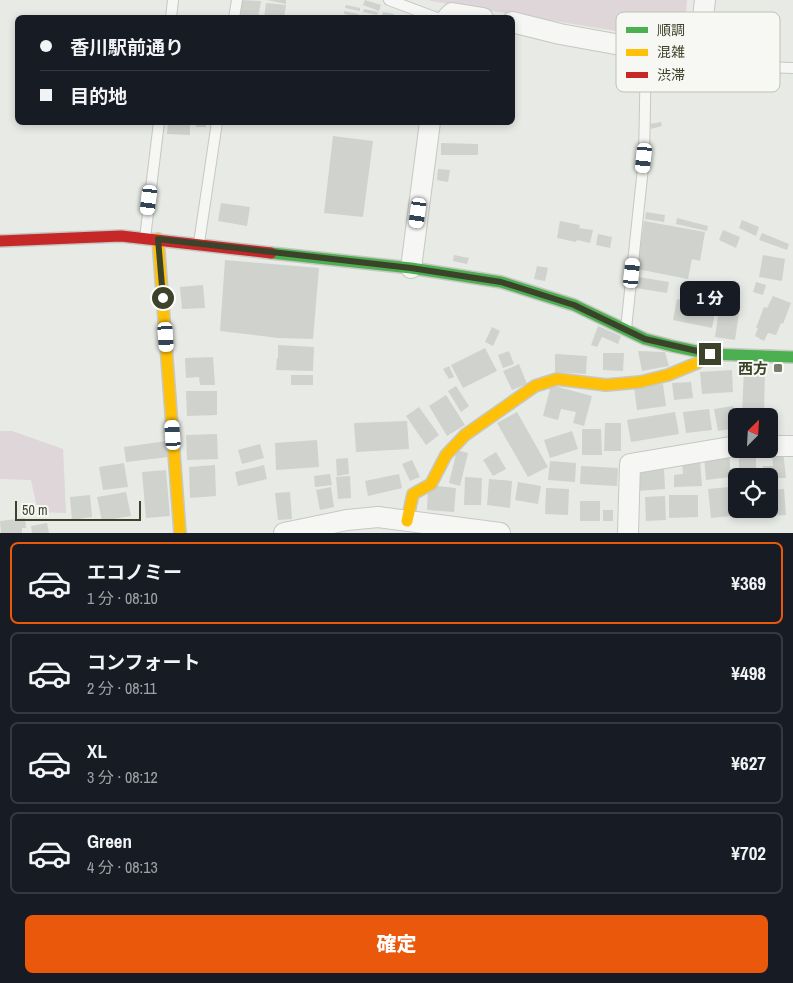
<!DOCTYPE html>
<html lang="ja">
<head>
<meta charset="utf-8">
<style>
  :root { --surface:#171b24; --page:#20242c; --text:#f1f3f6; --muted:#9ea1a6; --line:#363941; --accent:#ea580c }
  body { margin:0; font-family:"Archivo Narrow","Noto Sans JP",sans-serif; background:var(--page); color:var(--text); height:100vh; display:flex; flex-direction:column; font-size:19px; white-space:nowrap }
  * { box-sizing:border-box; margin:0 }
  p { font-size:16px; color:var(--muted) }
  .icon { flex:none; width:28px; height:28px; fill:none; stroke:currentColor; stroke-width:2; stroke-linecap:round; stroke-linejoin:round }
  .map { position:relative; height:533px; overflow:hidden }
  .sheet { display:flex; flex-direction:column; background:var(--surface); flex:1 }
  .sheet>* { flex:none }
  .hud { position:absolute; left:15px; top:15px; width:500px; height:110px; border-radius:8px; box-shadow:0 2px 8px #0003; display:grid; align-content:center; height:110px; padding:0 25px; background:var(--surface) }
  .needle { width:32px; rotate:24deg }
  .tools { position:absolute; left:728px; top:408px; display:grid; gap:10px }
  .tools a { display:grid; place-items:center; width:50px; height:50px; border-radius:8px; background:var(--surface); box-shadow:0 2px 8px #0003; font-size:25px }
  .scale { position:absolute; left:15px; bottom:12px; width:126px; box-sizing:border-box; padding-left:5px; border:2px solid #3c432b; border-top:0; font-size:14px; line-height:18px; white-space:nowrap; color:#3c432b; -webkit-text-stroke:4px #f7f8f3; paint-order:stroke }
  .end { position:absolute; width:22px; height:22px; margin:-11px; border:6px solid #3c432b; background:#fff; box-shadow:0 0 0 2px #fff }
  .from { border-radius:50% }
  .bubble { position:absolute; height:35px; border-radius:8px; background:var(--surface); box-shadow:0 2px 8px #0003; font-size:16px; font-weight:800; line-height:35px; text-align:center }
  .car { position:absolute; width:15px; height:30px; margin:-15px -8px; border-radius:6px; box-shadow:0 0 4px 1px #0007; background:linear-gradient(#fff 24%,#345 0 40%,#fff 0 76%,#345 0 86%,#fff 0) }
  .hud b { display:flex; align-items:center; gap:18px; height:48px; font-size:19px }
  .hud b+b { border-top:1px solid var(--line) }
  .hud i { width:12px; height:12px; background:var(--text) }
  ul { padding:9px 0 0; list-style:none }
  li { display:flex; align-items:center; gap:15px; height:82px; margin:0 10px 8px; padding:0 15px; border:2px solid var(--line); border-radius:8px }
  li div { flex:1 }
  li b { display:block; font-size:19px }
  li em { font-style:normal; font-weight:800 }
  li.selected { border-color:var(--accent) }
  li>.icon { width:45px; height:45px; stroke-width:1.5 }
  .primary-button { display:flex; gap:10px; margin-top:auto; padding:10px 25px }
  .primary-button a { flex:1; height:58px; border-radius:8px; background:var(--accent); color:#fff; font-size:20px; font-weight:800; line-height:58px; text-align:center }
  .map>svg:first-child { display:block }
</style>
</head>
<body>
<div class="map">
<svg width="793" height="533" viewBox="0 0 793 533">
  <rect width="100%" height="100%" fill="#e8eae5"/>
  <path fill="#ded6d8" d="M429,0H687L684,42L431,1Z
    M0,431H12L63,449L66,513L38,512L31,480L0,479Z"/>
  <path fill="#d0d2cd" d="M240,0L261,1L258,18L237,15Z
    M267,0H286V4Z
    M365,0L381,5L379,11L363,5Z
    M266,3L286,5L284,18H264Z
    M346,5L360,8V11L345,8Z
    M364,9L378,12L377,15L363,12Z
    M344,11L359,14L358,17L344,14Z
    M383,12L394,14V18L382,15Z
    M168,122H190V135L167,134Z
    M196,122H206V127H196Z
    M661,122L662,126L651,129L650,124Z
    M333,136L373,141L363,217L324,213Z
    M441,143L478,144V155H441Z
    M438,169L450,170L448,182L437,180Z
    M221,203L250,207L247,226L218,221Z
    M646,212L665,215L664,222L645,219Z
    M677,218L708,226L707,231L676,224Z
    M742,220L759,227L756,236L739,228Z
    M560,221L580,225L579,228L593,230L590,243L577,240L576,242L557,238Z
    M644,221L705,232L700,261L692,259L688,279L637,269Z
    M723,230L740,237L736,248L719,240Z
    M762,233L789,244L787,250L759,240Z
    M598,234L612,237L610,248L596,245Z
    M454,255L469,258L467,264L453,261Z
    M763,255L785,259L782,281L759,277Z
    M225,260L319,268L313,339L278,338L220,331Z
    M537,266L548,268L545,281L534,279Z
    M638,277L669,282L667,293L636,288Z
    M756,282L766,285L763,295L753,292Z
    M203,285L205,308L182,309L180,287Z
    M773,296L791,303L783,324L781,323L776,335L768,333L764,341L755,336L758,328H756L764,307L767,308Z
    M677,299L716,308L712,328L673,320Z
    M719,309L739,313L735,340L715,337Z
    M598,326L621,336L618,344L602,337L597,347L591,345Z
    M492,327L500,331L493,346L485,342Z
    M278,345L314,347L313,371L276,370L277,358L287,359L278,358Z
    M485,348L497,371L463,388L451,365Z
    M509,351L514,364L503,368L498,355Z
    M638,351L665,352L669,366L642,371Z
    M603,353H624L623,371L603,370Z
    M555,354L587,356L586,374L555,372Z
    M213,357L215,385H200L199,377L186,378L185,358Z
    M519,364L527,384L512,390L503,371Z
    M449,366L454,377L449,379L443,369Z
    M744,368L765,369L764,416H742Z
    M732,370L733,392L702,394L700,372Z
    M291,375H313V385H291Z
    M691,382L693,398L674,400L672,383Z
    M663,384L666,406L637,410L634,387Z
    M551,385L592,396L584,426L573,423L576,412L561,409L558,420L543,416Z
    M456,386L469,406L461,412L448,391Z
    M186,391H217V415L187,416Z
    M446,395L465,425L447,436L429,406Z
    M733,406L736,428L718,431L714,409Z
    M419,407L439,435L426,445L406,416Z
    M709,409L712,430L686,433L683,412Z
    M517,412L548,467L528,477L497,423Z
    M675,412L679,434L631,442L627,420Z
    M407,421L409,449L356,452L354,423Z
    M605,423H621V451H604Z
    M582,429H601L602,455H582Z
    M572,431L578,449L550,458L544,440Z
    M217,434L218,459L187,460L186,435Z
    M317,440L319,467L276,470L275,443Z
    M166,441L168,457L126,462L124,447Z
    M260,444L264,458L242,464L238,450Z
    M457,450L468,453L460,486L449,483Z
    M783,451L786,478H769V476H763V466H773L772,452Z
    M496,452L506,469L493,476L483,460Z
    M739,452H756V476H739Z
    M729,453L731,477L706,480L704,456Z
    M348,458L349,474L337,476L336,459Z
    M412,460L420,477L410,481L402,464Z
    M550,461L576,463L575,482L548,480Z
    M682,461H700L702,486L674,487V475L683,474Z
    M124,463L128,487L103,490L99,467Z
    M215,465L216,496L190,498L189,467Z
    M264,465L267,479L238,486L235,472Z
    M581,466L618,468L617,486L580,484Z
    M664,467L665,489L636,491L634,469Z
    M166,470L170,516L146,518L142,472Z
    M330,474L332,485L315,487L314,476Z
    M399,474L402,488L368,496L365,481Z
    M350,476L351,498L338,499L336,477Z
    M465,477L482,478L481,505H464Z
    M489,479L512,481L510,508L487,505Z
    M518,482L541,486L538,504L515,500Z
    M428,485L456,488L454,512L427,510Z
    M331,487L334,507L320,510L316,490Z
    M729,487L732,516L711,518L708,489Z
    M546,488L569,489L568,515L545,514Z
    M784,489L786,515L768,516L769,490Z
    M733,490H736V509H750L751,516L735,517Z
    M126,492L131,516L102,521L97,497Z
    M290,492L292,519L278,520L275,493Z
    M90,495L92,517L72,520L70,497Z
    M669,495H698V517L669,518Z
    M665,496L666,520L646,521L645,497Z
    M580,501H600V521H580Z
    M603,510H613V521H603Z
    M25,518L26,528H22V533H1L0,521Z
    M47,523L49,533H32L31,526Z"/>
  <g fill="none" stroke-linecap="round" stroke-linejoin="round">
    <g stroke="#c6c8c3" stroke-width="12">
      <path id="lane" d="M389,0L437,18
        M171,18L173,0
        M234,18L237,0
        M698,59L762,67L793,68
        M145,238L159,122
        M199,243L217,122
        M626,329L644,158L646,51"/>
    </g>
    <g stroke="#c6c8c3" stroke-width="22">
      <path id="street" d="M447,18L452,13L483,18
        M512,22L560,34L698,59L705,0
        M411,268L430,122
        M769,446H793
        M284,533L347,520L378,517L500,533
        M628,533L630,464L736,446"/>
    </g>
    <g stroke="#c6c8c3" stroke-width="14">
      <path id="fast" d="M271,253L411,268L501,282L574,305L645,339L672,346L710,354L793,357"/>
    </g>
    <g stroke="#c6c8c3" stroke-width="14">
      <path id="slow" d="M158,239L180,533
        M407,521L413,494L431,484L446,455L465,435L535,386L557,379L606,385L640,382L668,375L697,363L710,354"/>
    </g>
    <g stroke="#c6c8c3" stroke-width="14">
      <path id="jam" d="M0,241L121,236L271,253"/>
    </g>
    <use href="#lane" stroke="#f6f6f4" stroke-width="10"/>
    <use href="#street" stroke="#f6f6f4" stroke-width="20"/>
    <use href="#fast" stroke="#4caf50" stroke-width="11"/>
    <use href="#slow" stroke="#ffc107" stroke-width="11"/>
    <use href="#jam" stroke="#c62828" stroke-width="11"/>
  </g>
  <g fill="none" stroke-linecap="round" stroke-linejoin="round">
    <path stroke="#3c432b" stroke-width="6" d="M163,298L158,239L411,268L501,282L574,305L645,339L710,354"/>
  </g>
  <rect fill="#787d6c" stroke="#f7f8f3" stroke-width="2" x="773" y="363" width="10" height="10" rx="2.5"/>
  <g text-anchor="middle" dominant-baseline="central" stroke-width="4" stroke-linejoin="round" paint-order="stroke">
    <g font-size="15" font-weight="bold" fill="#3c432b" stroke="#f7f8f3" text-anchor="end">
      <text x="768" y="368">西方</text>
    </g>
  </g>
  <rect x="616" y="12" width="164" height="80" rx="8" fill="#f7f8f3" stroke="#bfc2b7" stroke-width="1"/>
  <rect x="626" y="27" width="22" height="6" fill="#4caf50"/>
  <rect x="626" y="49" width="22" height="7" fill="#ffc107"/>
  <rect x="626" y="72" width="22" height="6" fill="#c62828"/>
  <g font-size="14" fill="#3c432b">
    <text x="657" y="35">順調</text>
    <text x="657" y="57">混雑</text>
    <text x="657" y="80">渋滞</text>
  </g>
</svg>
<div class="tools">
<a><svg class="needle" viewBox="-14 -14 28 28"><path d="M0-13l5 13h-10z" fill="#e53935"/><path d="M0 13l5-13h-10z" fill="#9ea1a6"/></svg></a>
<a><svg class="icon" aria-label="locate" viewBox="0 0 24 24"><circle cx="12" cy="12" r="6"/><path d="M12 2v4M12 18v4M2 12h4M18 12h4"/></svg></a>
</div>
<div class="scale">50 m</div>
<i class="end from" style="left:163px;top:298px"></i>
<i class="end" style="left:710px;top:354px"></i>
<div class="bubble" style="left:680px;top:281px;width:60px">1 分</div>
<i class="car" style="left:644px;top:158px;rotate:186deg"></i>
<i class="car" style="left:149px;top:200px;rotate:187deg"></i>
<i class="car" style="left:418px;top:213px;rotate:188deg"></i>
<i class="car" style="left:632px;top:273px;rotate:6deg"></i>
<i class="car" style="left:166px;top:337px;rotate:176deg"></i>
<i class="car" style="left:173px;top:435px;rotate:356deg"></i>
<div class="hud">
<b><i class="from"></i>香川駅前通り</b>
<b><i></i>目的地</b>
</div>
</div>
<section class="sheet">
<ul>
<li class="selected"><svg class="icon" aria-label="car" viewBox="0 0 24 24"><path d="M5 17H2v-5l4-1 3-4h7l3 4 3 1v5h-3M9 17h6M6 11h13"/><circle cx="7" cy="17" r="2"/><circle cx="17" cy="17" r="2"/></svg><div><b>エコノミー</b><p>1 分 · 08:10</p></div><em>¥369</em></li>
<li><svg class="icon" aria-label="car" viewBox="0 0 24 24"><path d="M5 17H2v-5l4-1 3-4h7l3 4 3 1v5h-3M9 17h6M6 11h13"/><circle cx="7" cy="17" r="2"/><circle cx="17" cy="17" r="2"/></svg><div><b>コンフォート</b><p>2 分 · 08:11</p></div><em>¥498</em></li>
<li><svg class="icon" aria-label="car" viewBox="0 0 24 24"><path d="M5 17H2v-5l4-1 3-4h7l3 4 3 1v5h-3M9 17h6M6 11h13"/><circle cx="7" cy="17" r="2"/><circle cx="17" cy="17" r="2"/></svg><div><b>XL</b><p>3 分 · 08:12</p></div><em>¥627</em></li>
<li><svg class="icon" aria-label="car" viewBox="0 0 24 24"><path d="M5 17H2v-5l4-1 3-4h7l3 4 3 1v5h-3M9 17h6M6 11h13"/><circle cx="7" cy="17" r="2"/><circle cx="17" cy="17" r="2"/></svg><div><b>Green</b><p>4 分 · 08:13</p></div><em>¥702</em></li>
</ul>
<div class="primary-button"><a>確定</a></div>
</section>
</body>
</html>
